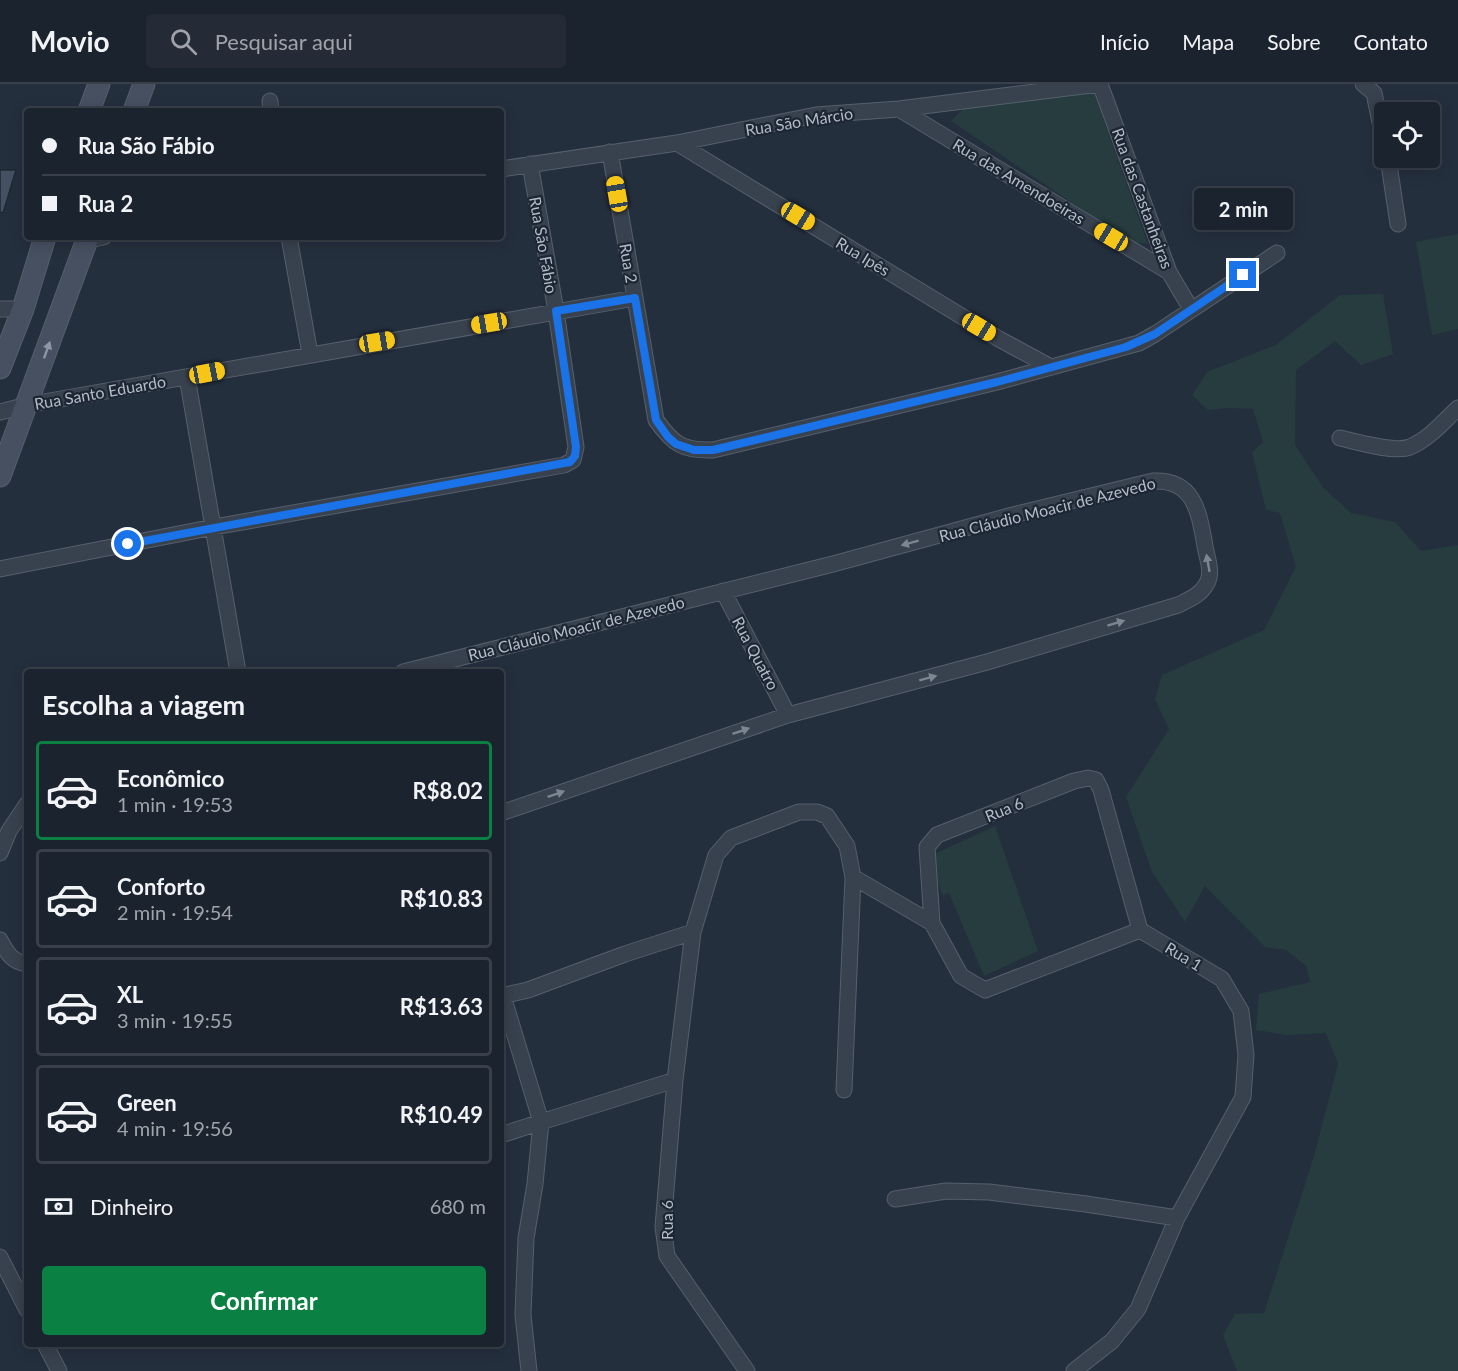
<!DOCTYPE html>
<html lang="pt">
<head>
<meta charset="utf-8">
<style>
  :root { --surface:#1b232e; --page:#242b36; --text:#f1f3f6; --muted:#a0a4aa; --line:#39404a; --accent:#0b8043 }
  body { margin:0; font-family:Lato,sans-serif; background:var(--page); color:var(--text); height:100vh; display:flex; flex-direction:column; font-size:22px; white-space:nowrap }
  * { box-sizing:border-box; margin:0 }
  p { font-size:20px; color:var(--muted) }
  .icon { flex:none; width:33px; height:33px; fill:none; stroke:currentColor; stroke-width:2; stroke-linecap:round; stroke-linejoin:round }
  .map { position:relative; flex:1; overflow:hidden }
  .panel { position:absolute; left:24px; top:585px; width:480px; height:678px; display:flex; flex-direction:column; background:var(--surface); border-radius:6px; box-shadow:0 3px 15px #0003,0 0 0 2px var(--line) }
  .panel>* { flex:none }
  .top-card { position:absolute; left:24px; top:24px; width:480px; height:132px; border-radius:6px; box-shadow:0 3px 15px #0003,0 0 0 2px var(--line); display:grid; align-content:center; height:132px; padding:0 18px; background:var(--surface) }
  .buttons { position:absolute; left:1374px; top:18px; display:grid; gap:12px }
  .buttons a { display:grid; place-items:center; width:66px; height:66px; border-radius:6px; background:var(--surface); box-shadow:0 3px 15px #0003,0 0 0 2px var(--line); font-size:30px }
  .end { position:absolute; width:27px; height:27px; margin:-14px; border:8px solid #1a73e8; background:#fff; box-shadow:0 0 0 3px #fff }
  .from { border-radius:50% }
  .bubble { position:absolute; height:42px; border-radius:6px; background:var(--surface); box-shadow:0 3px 15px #0003,0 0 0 2px var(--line); font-size:20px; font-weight:700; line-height:42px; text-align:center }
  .car { position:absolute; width:18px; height:36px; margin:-18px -9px; border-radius:8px; box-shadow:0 0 4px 2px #0007; background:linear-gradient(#f5c518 24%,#345 0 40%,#f5c518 0 76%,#345 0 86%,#f5c518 0) }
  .top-card b { display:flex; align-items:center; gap:21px; height:57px; font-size:22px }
  .top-card b+b { border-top:2px solid var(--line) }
  .top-card i { width:15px; height:15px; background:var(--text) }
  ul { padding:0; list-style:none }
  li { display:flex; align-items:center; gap:18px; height:99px; margin:0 12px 9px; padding:0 6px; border:3px solid var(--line); border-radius:6px }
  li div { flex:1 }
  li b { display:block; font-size:22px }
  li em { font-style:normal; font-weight:700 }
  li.active { border-color:var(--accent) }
  li>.icon { width:54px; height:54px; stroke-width:1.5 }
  h2 { padding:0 18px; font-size:27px; line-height:72px }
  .pay { display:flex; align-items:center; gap:15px; height:66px; padding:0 18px; font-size:22px }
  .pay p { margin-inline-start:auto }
  .primary-button { display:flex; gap:12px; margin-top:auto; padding:12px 18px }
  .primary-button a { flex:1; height:69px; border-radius:6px; background:var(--accent); color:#fff; font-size:24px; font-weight:700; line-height:69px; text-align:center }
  header { display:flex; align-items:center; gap:36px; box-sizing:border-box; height:84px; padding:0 30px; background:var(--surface); border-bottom:2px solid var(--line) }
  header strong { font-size:28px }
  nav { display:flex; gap:33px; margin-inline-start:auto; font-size:21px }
  .search { width:420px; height:54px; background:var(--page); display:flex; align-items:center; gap:15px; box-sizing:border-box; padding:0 21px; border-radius:6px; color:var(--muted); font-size:22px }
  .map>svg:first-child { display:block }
</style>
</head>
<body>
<header>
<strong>Movio</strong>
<div class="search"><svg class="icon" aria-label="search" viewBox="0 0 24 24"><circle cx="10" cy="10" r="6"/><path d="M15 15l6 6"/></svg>Pesquisar aqui</div>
<nav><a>Início</a><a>Mapa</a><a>Sobre</a><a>Contato</a></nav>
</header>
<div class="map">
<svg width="1458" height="1287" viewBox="0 0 1458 1287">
  <rect width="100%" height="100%" fill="#242f3e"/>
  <path fill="#263c3f" d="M1077,8L1094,9L1148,160L1130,158L951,37L963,25Z
    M1458,150V245L1432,251L1416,158Z
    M1383,210L1393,270L1361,281L1335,257L1296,286L1295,361L1323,403L1351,429L1395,438L1421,467L1458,461V1287H1237L1223,1251L1235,1230L1264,1229L1314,1072L1338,980L1326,949L1287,951L1256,946L1259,910L1310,898L1306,882L1287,866L1265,863L1205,802L1185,838L1152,788L1126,713L1169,645L1155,615L1162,591L1264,546L1296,483L1280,429L1266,426L1252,368L1263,358L1253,325L1229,324L1208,326L1192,311L1207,288L1276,261L1340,211Z
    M995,742L1038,867L984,892L949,809L942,811L930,772Z"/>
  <path fill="#455162" stroke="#1f2835" stroke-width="1.5" d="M0,86H16L3,129L0,128Z"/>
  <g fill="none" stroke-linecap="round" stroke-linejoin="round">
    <g stroke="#565f6c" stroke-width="17">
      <path id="minor" d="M1100,0L1169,188L1191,225
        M1363,0L1374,9L1384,58
        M270,17L271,27
        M899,25L1169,188
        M677,59L999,255L1051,283
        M610,68L656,336C673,360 683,367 713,366L997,298L1139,259L1155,250L1277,169
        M1388,74L1398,140
        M501,85L677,59L816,31L899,25L1099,0
        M289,153L310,270
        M87,156L104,153
        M0,225H23
        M187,293L238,588
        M0,328L27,321L635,214
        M1340,354C1357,358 1394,369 1410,363C1429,355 1443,338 1458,324
        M0,485L214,443L564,381L573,376L576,363L556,227L530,80
        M723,507L788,631
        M403,588L833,480L1009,432L1153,397C1195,395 1199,429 1205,462C1207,474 1213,488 1207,499C1201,511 1190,515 1178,521L987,578L788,631L501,729
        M0,769L9,747L27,720
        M932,839L961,892L985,906L1140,846L1222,895L1241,927L1246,971L1243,1013L1177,1134L1138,1225L1112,1257L1074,1287
        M0,856C7,869 12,878 27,880
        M501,912L528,906L625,870L693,848
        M501,912L506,922L541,1038L501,1051
        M844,1006L853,793
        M895,1115L946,1107L989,1108L1086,1120L1177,1134
        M0,1173L27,1226
        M45,1260L59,1287
        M529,1287L523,1231L526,1154L535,1100L541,1038L675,996
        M747,1287L667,1172L663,1143L675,996L693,848L716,771L731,754L799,728H817L827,732L847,762L853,793L932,839L927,763L937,751L1074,697L1088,694L1096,696L1101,706L1140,846"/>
    </g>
    <g stroke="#565f6c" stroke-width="23">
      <path id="secondary" d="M89,27L99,0
        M134,27L144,0
        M0,284L23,225L45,153
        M0,392L88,153"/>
    </g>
    <use href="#minor" stroke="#38414e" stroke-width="15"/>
    <use href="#secondary" stroke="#465061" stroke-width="21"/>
  </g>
  <defs><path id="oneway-solid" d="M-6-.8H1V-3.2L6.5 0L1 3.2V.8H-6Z" transform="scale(1.5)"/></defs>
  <use fill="#8e96a5" href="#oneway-solid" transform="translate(47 266) rotate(-70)"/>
  <g fill="#7c8592">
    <use href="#oneway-solid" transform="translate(910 459) rotate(165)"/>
    <use href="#oneway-solid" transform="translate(1208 479) rotate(-100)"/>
    <use href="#oneway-solid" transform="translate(1116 539) rotate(-17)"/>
    <use href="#oneway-solid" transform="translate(928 594) rotate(-15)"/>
    <use href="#oneway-solid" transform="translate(741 647) rotate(-19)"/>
    <use href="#oneway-solid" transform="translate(556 710) rotate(-19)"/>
  </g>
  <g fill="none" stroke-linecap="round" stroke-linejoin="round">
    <path stroke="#1a73e8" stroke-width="8" d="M128,460L570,378L575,372L576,363L556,227L635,214L656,336L668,353L676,360L694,366H713L997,298L1126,263L1155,250L1243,191"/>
  </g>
  <g text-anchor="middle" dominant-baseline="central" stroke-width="4.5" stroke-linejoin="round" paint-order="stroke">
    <g font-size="16" fill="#b4bcc9" stroke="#1d2633">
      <text transform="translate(799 37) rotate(-9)">Rua São Márcio</text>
      <text transform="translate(1019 97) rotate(31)">Rua das Amendoeiras</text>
      <text transform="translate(1143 114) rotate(70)">Rua das Castanheiras</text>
      <text transform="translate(544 161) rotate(80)">Rua São Fábio</text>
      <text transform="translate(863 172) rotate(31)">Rua Ipês</text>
      <text transform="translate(629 179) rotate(80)">Rua 2</text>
      <text transform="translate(100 308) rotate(-10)">Rua Santo Eduardo</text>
      <text transform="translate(1047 425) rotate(-14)">Rua Cláudio Moacir de Azevedo</text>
      <text transform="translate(576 544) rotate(-14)">Rua Cláudio Moacir de Azevedo</text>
      <text transform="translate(756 569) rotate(62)">Rua Quatro</text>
      <text transform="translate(1004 725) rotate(-22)">Rua 6</text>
      <text transform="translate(1184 872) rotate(31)">Rua 1</text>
      <text transform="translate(666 1136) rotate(-90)">Rua 6</text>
    </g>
  </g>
</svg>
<div class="buttons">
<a><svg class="icon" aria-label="locate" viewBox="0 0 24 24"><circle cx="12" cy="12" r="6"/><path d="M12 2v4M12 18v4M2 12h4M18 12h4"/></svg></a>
</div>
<i class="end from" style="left:128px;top:460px"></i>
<i class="end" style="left:1243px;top:191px"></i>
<div class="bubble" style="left:1194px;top:104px;width:99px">2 min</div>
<i class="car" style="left:617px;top:110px;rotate:350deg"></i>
<i class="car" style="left:798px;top:132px;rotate:121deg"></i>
<i class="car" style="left:1111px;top:153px;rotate:301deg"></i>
<i class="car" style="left:489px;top:239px;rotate:260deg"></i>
<i class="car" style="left:979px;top:243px;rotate:121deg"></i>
<i class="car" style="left:377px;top:258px;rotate:80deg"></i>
<i class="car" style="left:207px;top:289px;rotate:79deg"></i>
<div class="top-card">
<b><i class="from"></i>Rua São Fábio</b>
<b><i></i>Rua 2</b>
</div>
<section class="panel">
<h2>Escolha a viagem</h2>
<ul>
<li class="active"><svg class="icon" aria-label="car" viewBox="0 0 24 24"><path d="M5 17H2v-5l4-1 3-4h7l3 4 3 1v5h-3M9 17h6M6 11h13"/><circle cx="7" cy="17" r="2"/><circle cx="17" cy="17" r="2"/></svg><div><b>Econômico</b><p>1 min · 19:53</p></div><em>R$8.02</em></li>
<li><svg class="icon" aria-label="car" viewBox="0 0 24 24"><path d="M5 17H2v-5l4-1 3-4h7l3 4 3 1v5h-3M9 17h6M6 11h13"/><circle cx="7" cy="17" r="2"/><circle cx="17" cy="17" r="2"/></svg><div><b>Conforto</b><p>2 min · 19:54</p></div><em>R$10.83</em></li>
<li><svg class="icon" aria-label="car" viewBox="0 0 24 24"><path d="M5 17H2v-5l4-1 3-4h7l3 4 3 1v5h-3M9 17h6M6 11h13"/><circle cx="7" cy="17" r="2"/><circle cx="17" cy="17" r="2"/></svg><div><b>XL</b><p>3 min · 19:55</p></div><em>R$13.63</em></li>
<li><svg class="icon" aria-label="car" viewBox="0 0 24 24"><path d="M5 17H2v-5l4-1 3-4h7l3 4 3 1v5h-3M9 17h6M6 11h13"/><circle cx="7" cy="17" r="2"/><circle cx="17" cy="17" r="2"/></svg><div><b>Green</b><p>4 min · 19:56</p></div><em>R$10.49</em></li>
</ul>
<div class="pay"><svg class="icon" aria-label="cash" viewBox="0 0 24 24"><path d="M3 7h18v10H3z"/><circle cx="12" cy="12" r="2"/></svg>Dinheiro<p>680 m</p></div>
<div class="primary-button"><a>Confirmar</a></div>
</section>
</div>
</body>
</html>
